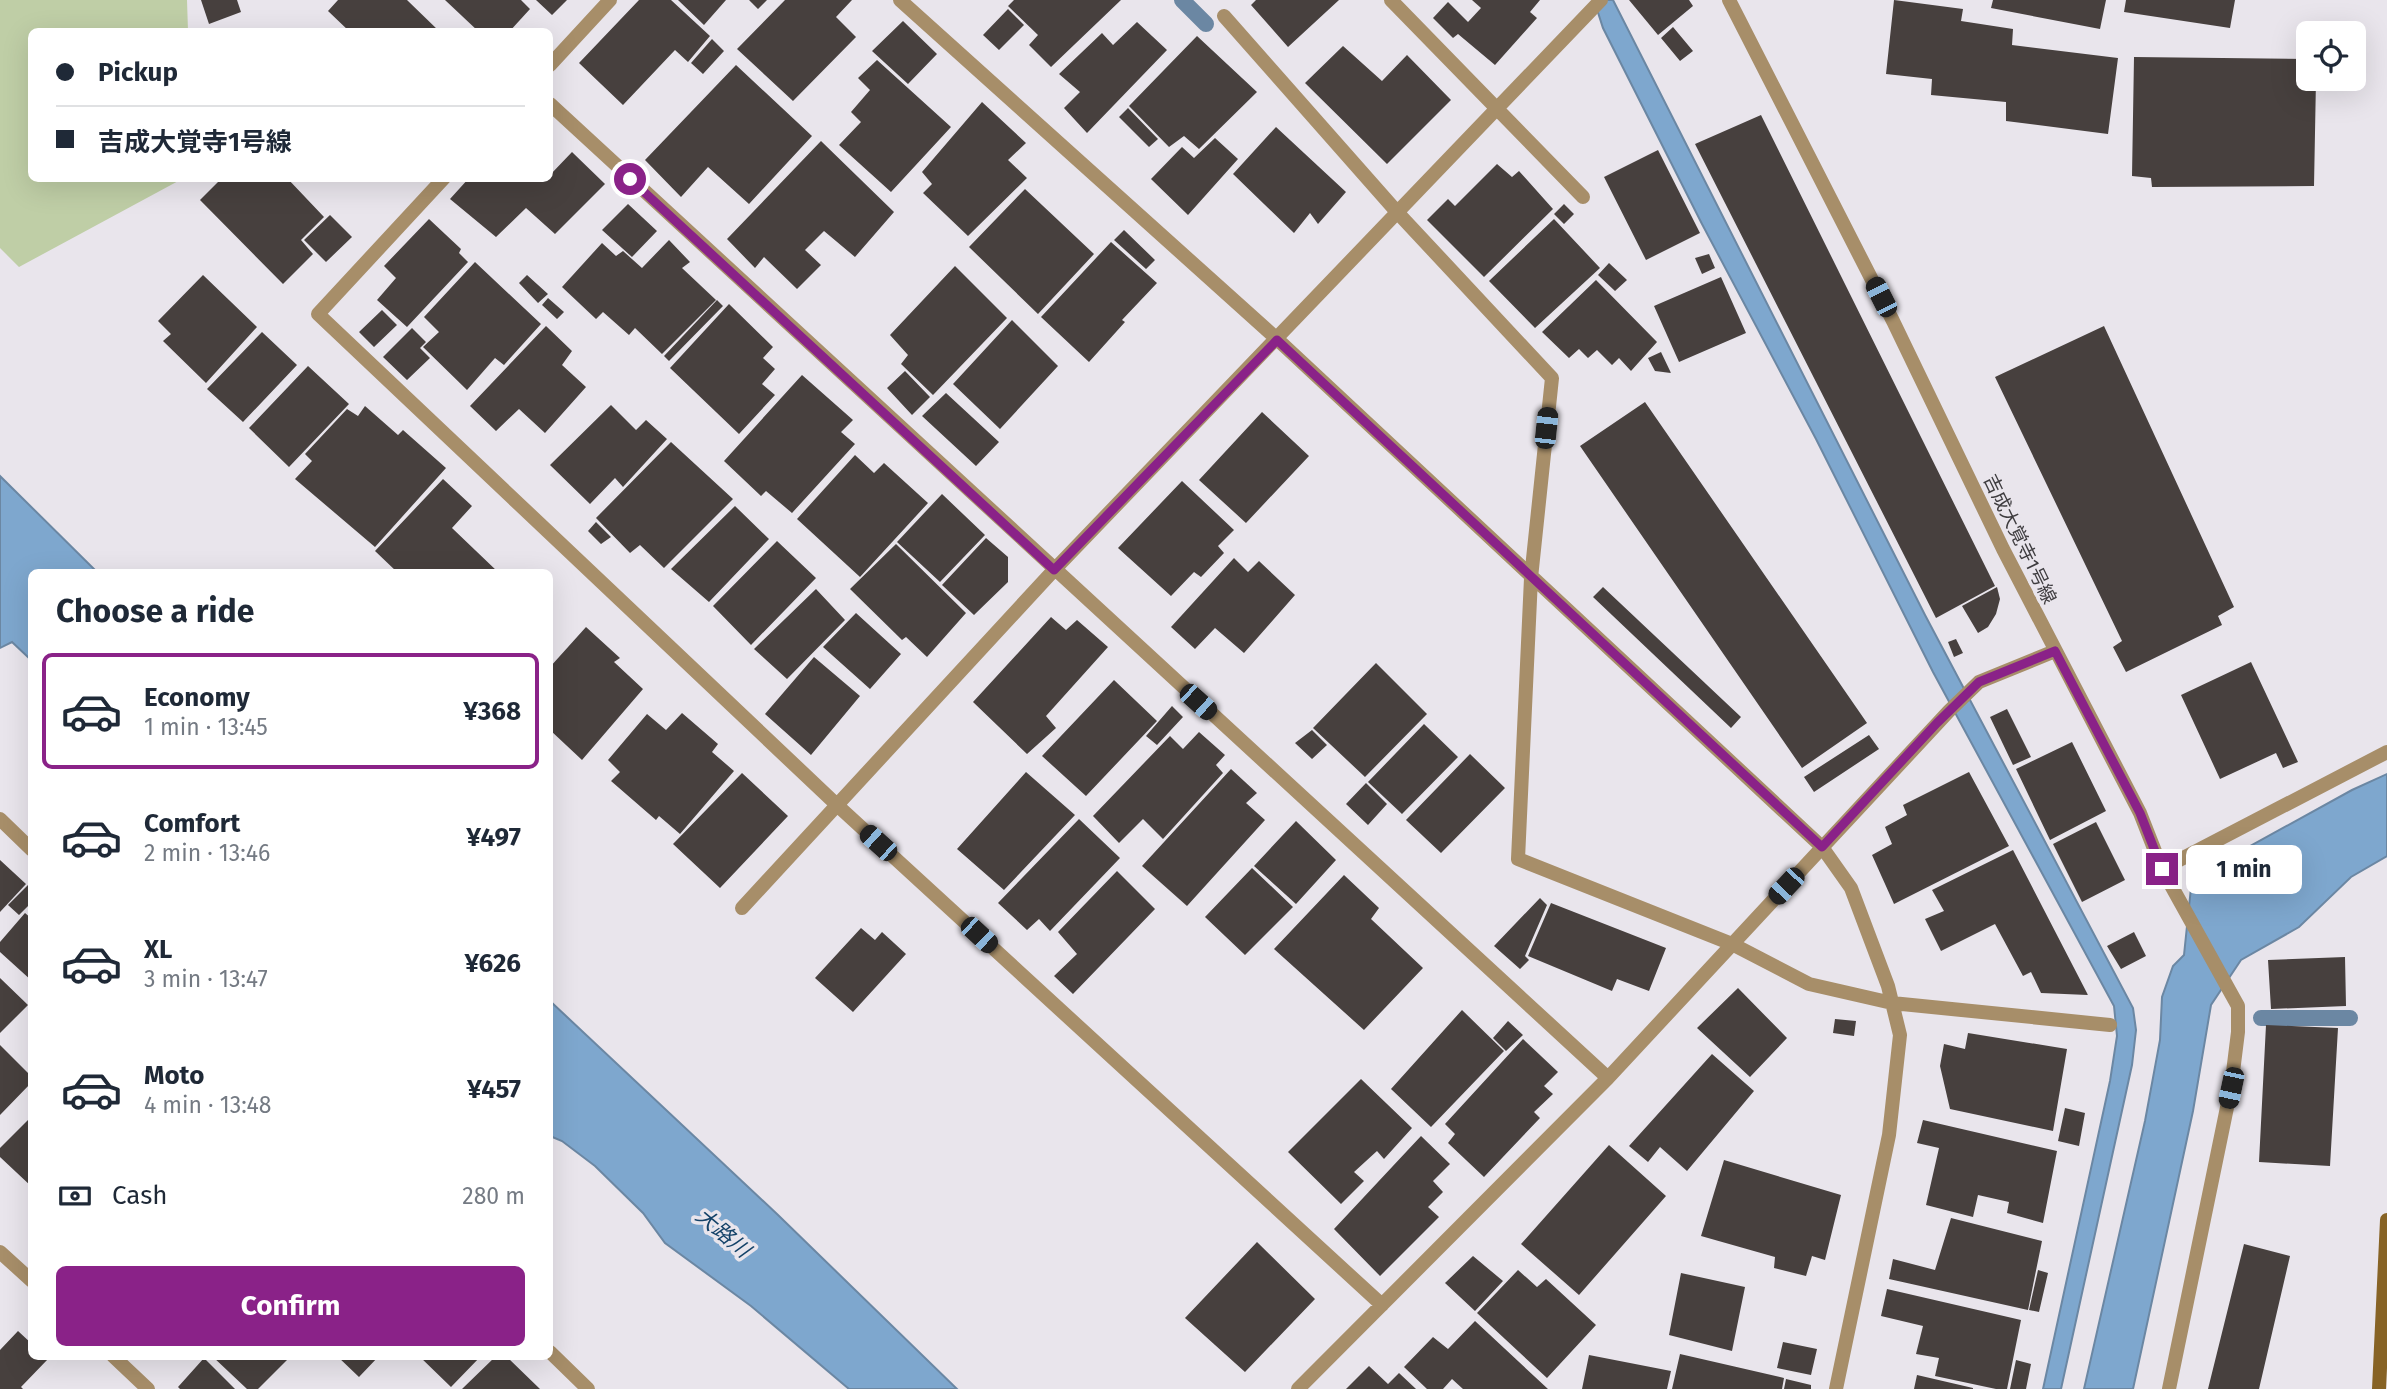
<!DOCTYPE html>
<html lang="en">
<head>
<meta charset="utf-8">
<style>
  :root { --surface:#fff; --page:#f2f2f3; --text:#1f2937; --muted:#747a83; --line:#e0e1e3; --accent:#8a2288 }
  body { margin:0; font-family:"Fira Sans","Noto Sans JP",sans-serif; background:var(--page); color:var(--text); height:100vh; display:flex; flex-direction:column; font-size:26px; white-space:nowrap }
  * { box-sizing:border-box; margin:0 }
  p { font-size:23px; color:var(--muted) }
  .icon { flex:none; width:38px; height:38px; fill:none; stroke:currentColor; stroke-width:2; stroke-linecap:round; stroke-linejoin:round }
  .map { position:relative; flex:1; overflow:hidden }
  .side { position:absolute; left:28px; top:569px; width:525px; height:791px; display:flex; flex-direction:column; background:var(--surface); border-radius:10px; box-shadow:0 7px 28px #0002 }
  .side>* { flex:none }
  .hud { position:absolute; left:28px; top:28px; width:525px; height:154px; border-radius:10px; box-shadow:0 7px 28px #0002; display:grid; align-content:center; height:154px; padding:0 28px; background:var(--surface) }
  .fabs { position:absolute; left:2296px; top:21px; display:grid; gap:14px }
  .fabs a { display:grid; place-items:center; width:70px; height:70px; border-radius:10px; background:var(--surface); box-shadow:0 7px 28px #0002; font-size:35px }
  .end { position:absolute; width:32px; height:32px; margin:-16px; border:9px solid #8a2288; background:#fff; box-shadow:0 0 0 4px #fff }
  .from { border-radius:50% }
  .bubble { position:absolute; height:49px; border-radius:10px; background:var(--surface); box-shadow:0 7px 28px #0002; font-size:23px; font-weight:700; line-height:49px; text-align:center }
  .car { position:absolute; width:21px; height:42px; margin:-21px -10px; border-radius:9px; box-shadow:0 0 5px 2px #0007; background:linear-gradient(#222 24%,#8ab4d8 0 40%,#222 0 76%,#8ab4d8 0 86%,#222 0) }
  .hud b { display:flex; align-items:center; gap:24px; height:66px; font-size:26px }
  .hud b+b { border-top:2px solid var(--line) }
  .hud i { width:18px; height:18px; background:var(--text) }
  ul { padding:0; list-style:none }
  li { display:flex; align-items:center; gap:21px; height:116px; margin:0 14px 10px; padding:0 14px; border:4px solid transparent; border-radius:10px }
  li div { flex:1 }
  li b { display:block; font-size:26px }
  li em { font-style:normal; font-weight:700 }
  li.on { border-color:var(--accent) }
  li>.icon { width:63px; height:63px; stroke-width:1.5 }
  h2 { padding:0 28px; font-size:32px; line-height:84px }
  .pay { display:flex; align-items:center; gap:18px; height:77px; padding:0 28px; font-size:26px }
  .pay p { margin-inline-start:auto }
  .primary-button { display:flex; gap:14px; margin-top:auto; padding:14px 28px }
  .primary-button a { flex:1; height:80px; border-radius:10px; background:var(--accent); color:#fff; font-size:28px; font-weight:700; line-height:80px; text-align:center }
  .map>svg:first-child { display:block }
</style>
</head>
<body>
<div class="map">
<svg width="2387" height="1389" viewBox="0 0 2387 1389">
  <rect width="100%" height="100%" fill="#e9e5ec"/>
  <path fill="#bfcea6" d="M0,0H187L188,31L32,32V178L182,179L19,267L0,248Z"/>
  <path fill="#7ea7ce" stroke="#6b87a3" stroke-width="2" d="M1594,0H1613L1925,615L2133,1008L2136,1030L2132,1065L2061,1389H2043L2110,1081L2117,1036L2114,1006L1933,672L1816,439L1702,224L1603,28Z
    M0,476L97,572H32L31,660L12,642L0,648Z
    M2387,774V856L2351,877L2299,927L2241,960L2211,1005L2193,1111L2133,1389H2084L2145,1121L2160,1040L2162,997L2173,966L2184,955L2192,878L2352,790Z
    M550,1001L777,1214L957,1389H849L751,1306L665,1243L643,1213L595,1166L562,1141L550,1136Z"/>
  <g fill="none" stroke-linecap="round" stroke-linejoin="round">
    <path stroke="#6b87a3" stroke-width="16" d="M1182,0L1206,24
      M2261,1018H2350"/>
  </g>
  <path fill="#47403e" d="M201,0H237L241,12L209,24Z
    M338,0H407L440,32H350L328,11Z
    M445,0H521L530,9L509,32H479Z
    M536,0H567L552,15Z
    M639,0H671L710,36L688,62L675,50L623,105L579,63Z
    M678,0H726L704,25Z
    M749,0H767L758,9Z
    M785,0H852L836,17L856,37L793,101L737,49Z
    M1014,0H1121L1051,67L1029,45L1038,35L1008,6Z
    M1256,0H1339L1288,47L1251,5Z
    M1472,0H1540L1530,12L1537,18L1495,65L1458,34L1453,38L1433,18L1448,2L1468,22L1481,8Z
    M1629,0H1689L1693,6L1658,35Z
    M1894,0L1963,9L1961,21L2013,29L2012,45L2118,58L2108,134L2006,121V102L1931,95L1932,79L1886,74Z
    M1993,0H2106L2100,29L1991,8Z
    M2126,0H2235L2230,28L2124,12Z
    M1008,9L1024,25L999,50L983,35Z
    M903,21L937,54L908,84L872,51Z
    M1137,22L1167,50L1087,133L1064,108L1080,92L1059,74L1102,33L1113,45Z
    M1673,27L1693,51L1680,61L1661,38Z
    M1197,36L1257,92L1199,149L1184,136L1169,147L1129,106Z
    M712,39L724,51L703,74L691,63Z
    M1343,46L1382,81L1407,55L1451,100L1387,164L1305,83Z
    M2134,57L2308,59V79H2316L2314,186L2152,187L2151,178L2132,176Z
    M877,60L951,127L891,192L839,145L861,122L851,112L870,90L858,78Z
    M736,65L812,136L749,204L708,167L681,197L645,160Z
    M982,102L1026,143L1008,160L1027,178L968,236L923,193L932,184L922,172Z
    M1128,108L1158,139L1149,147L1119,117Z
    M1761,115L1995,586L1936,618L1695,144Z
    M1276,127L1346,192L1318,224L1310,213L1294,233L1233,174Z
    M1215,138L1238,159L1188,215L1151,179L1182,147L1194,158Z
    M821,141L894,212L855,257L824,231L805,250L821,265L797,289L764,257L755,268L727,239Z
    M1658,150L1700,233L1646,260L1604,177Z
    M572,152L605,184L555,234L526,208L496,237L450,199L469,178H550V175Z
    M1497,164L1512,177L1519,171L1553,209L1484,277L1427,220L1448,199L1455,206Z
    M222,178H272L275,182L280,178H287L324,217L301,240L313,254L283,284L200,200Z
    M1025,189L1094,254L1038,314L969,247Z
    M628,204L657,231L632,257L602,230Z
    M1564,204L1574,214L1564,224L1554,214Z
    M330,215L352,237L326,262L304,240Z
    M429,219L461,249L459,253L468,262L407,327L377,300L396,278L384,266Z
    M1554,219L1600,268L1535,328L1489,281Z
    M1124,230L1155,260L1146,269L1114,240Z
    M669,240L690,262L682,268L716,300L662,354L635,328L629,335L603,312L596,319L562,287L602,243L616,256L623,251L642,268Z
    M1111,242L1157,283L1122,320L1125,322L1089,362L1041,317Z
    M1709,254L1715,268L1702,274L1695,258Z
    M475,262L541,324L504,365L495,358L467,390L423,347L439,332L424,317Z
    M1609,263L1627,280L1615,291L1598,275Z
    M955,266L1007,318L933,395L901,364L908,355L890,335Z
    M203,275L257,327L206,383L163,341L171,334L158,321Z
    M527,275L548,294L538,303L519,283Z
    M1721,277L1746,333L1679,362L1654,306Z
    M1596,280L1657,342L1631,371L1619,358L1612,365L1597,350L1588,358L1579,349L1569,358L1542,332Z
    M548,298L564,312L557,319L542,305Z
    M717,300L723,306L669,361L664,356Z
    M729,304L773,347L763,358L775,369L762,384L775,395L739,434L670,368Z
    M382,310L397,325L374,347L359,332Z
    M1012,320L1058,366L1000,429L953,384Z
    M546,326L572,351L562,365L586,387L545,433L519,409L496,431L470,406Z
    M2104,326L2234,607L2218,616L2222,625L2126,672L2113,647L2122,641L1995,377Z
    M412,328L426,342L420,348L430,358L407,380L383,357Z
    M262,332L297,365L243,422L207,389Z
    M1661,352L1671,373L1655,371L1648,358Z
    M308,366L349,404L289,467L249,428Z
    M905,371L930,397L912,415L887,388Z
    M802,375L853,420L841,432L855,444L792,513L766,491L761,496L724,461Z
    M946,393L999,442L976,466L922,416Z
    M1645,402L1867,723L1802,768L1580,446Z
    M611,405L636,430L646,420L667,439L623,487L615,478L590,504L550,465Z
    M365,406L398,435L403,430L446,468L375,547L295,479L312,461L305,454L347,409L358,416Z
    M1262,412L1309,456L1246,523L1199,480Z
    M671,442L733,499L664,568L640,545L630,553L596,518Z
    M855,455L874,473L884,463L928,503L860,577L797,519Z
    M443,479L472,506L452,528L498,572H397L375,551Z
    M1182,481L1234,530L1218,546L1224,553L1201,577L1194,572L1171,596L1118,548Z
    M942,494L985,535L940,582L897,542Z
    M735,506L769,539L709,602L671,569Z
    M596,522L611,537L601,544L588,531Z
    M986,538L1008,557V582L974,615L942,585Z
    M777,541L816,578L751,645L713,606Z
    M896,544L966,613L927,657L906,637L902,640L850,589Z
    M1234,558L1248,572L1259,561L1295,595L1244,653L1215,628L1195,649L1171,627Z
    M1603,587L1741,717L1731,728L1593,597Z
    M1997,587L2000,599L1996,614L1988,627L1978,633L1962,606Z
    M816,589L845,620L787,679L754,649Z
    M856,613L901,654L870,689L823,647Z
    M1051,617L1066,630L1077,620L1108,647L1046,716L1056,728L1027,754L973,702Z
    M586,627L620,658L614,662L643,689L582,760L550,730V667Z
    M1956,639L1963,653L1954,657L1948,642Z
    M814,657L860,696L811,755L765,714Z
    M2251,662L2298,762L2283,768L2276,753L2220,779L2181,695Z
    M1376,663L1427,714L1365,777L1313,728Z
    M1114,680L1157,721L1086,796L1042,756Z
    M1172,706L1183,717L1157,745L1146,736Z
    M2007,709L2031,757L2013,765L1990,717Z
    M682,713L718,744L712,752L734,771L680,834L659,816L656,820L611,781L620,772L608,760L647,714L666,730Z
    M1424,724L1458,757L1402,814L1368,782Z
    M1312,730L1327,745L1312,759L1295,743Z
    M1199,732L1225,755L1216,765L1223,773L1163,839L1143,819L1119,843L1093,816L1170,736L1183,749Z
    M1869,735L1879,749L1814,792L1804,777Z
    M2072,742L2106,811L2050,840L2016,769Z
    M1470,754L1505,788L1441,853L1406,820Z
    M1231,769L1257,793L1246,803L1265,820L1187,906L1142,866Z
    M1026,772L1075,815L1004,890L957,849Z
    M1969,772L2009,846L1894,904L1872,855L1892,844L1885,827L1907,815L1903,805Z
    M742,773L788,816L720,888L673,844Z
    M1366,783L1387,804L1368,825L1346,804Z
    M1079,819L1120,858L1050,931L1039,919L1027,930L998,903Z
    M1296,821L1336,860L1296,904L1254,866Z
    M2096,822L2125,880L2082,902L2053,844Z
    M2013,850L2088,995L2041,993L2031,972L2023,976L1995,924L1941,951L1925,919L1944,911L1932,890Z
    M0,860L26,884L0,912Z
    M1252,868L1293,907L1245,955L1205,917Z
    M1117,871L1155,909L1073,994L1054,976L1077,954L1058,932Z
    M1344,875L1379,908L1371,919L1423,968L1364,1030L1274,949Z
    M28,885L32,889V902L19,915L8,905Z
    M1540,898L1547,905L1525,956L1529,960L1520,969L1494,946Z
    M1551,903L1666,948L1649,991L1617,979L1612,991L1528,956Z
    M25,913L32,919V981L0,952V942Z
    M861,928L875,940L882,932L906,954L853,1012L815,978Z
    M2134,932L2146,956L2121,969L2107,946Z
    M2345,957L2346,1006L2271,1009L2268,960Z
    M0,978L28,1005L0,1033Z
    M1738,988L1787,1038L1750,1077L1697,1028Z
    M1462,1010L1504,1051L1431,1127L1391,1089Z
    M1835,1019L1856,1021L1854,1036L1833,1033Z
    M1508,1021L1523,1035L1506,1051L1493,1038Z
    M2266,1025L2338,1028L2330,1166L2259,1162Z
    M1968,1033L2067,1049L2053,1131L1950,1109L1940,1066L1944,1044L1965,1049Z
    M1523,1039L1558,1072L1544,1086L1553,1094L1534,1112L1540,1118L1484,1177L1448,1143L1455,1134L1445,1124Z
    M0,1045L32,1077V1082L0,1115Z
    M1712,1054L1754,1091L1687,1171L1660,1147L1648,1162L1629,1146Z
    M1361,1079L1412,1128L1384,1159L1377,1151L1354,1172L1364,1181L1341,1204L1288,1152Z
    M2065,1108L2085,1113L2079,1146L2058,1141Z
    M32,1116V1187L0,1157V1148Z
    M1923,1120L2057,1151L2043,1223L2007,1213L2009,1202L1978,1195L1973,1217L1926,1205L1939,1148L1917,1143Z
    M1421,1136L1450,1164L1433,1181L1443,1192L1428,1207L1439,1217L1380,1276L1334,1229Z
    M1609,1145L1666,1196L1579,1295L1521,1244Z
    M1724,1160L1841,1195L1825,1260L1812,1256L1806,1276L1774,1268L1775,1257L1701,1236Z
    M1951,1218L2042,1241L2028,1310L1889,1279L1893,1259L1935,1270Z
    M1257,1242L1315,1299L1245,1372L1185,1318Z
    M2244,1244L2290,1256L2259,1389H2208Z
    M1473,1256L1503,1281L1475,1311L1445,1283Z
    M1518,1270L1537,1287L1546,1279L1596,1325L1547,1378L1477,1313Z
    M2038,1270L2048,1273L2039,1312L2029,1310Z
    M1681,1273L1745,1287L1732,1351L1669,1335Z
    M1887,1289L2021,1320L2007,1389H1996L1935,1376L1939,1358L1916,1354L1923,1326L1881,1316Z
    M1475,1321L1548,1389H1463L1452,1379L1443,1389H1427L1404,1367L1433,1337L1448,1349Z
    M18,1331L32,1344V1356H45L48,1359L21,1387L23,1389H0V1350Z
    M1783,1342L1817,1349L1811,1375L1777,1368Z
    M1680,1354L1784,1378L1782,1389H1672Z
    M1589,1355L1671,1371L1667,1389H1582Z
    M212,1356H291L258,1389H247Z
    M337,1356H379L359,1377Z
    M419,1356H481L451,1387Z
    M496,1356H506L540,1389H462Z
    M204,1358L235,1389H180L178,1387Z
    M2016,1360L2031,1364L2026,1389H2010Z
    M1369,1366L1388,1384L1399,1373L1416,1389H1346Z
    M1917,1375L1973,1388V1389H1914Z
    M1786,1379L1811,1385V1389H1784Z"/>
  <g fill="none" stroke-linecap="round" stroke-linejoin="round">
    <path stroke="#a78e69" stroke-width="14" d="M900,0L1277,339L1822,847L1851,888L1888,986L1900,1035L1889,1135L1836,1389
      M1391,0L1583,197
      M1729,0L1893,321L2003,549L2140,813L2162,869L2387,752
      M1224,16L1397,212L1552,378L1531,578L1518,859L1732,944L1809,984L1892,1003L2110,1025
      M550,65L610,0
      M550,104L1608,1078
      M444,178L318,314L838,806L1382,1305
      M0,819L32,850
      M2162,869L2238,1006V1032L2231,1088L2169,1389
      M742,908L1054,570L1601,0
      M0,1252L32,1281
      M550,1352L588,1389
      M113,1356L148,1389
      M1298,1389L1608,1078L1949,711L1979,682L2055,651"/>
    <path stroke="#876325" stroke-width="14" d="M2379,1389L2387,1220"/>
  </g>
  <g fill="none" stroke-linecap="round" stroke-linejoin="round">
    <path stroke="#8a2288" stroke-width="9" d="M630,179L1054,570L1277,340L1822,847L1937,723L1979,682L2055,651L2140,813L2162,869"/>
  </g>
  <g text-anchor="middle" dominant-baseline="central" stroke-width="7" stroke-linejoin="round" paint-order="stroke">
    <g font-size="19" fill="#3e3c3f" stroke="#e9e5ec">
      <text transform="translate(2020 539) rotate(64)">吉成大覚寺1号線</text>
    </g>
    <g font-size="21" font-style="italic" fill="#144268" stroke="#e9e5ec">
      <text transform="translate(723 1233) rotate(40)">大路川</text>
    </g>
  </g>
</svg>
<div class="fabs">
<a><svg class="icon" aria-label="locate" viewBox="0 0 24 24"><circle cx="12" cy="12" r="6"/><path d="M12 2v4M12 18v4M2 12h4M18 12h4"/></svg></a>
</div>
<i class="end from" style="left:630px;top:179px"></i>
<i class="end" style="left:2162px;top:869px"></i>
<div class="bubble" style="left:2186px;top:845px;width:116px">1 min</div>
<i class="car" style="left:1881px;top:297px;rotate:333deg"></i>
<i class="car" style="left:1546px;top:428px;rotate:6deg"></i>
<i class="car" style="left:1198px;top:702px;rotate:132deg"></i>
<i class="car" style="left:878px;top:843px;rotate:312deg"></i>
<i class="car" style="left:1786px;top:886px;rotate:223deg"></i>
<i class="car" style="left:979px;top:935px;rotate:133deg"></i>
<i class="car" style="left:2231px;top:1088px;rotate:192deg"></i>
<div class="hud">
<b><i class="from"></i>Pickup</b>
<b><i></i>吉成大覚寺1号線</b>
</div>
<section class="side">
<h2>Choose a ride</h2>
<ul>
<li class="on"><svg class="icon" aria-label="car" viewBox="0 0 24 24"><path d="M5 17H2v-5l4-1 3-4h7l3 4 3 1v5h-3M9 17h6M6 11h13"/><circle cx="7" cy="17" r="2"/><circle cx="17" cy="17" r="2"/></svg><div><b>Economy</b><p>1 min · 13:45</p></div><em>¥368</em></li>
<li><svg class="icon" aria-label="car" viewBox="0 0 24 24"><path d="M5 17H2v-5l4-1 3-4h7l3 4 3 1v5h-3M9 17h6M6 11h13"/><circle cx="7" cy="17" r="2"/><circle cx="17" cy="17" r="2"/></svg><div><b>Comfort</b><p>2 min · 13:46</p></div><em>¥497</em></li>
<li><svg class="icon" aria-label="car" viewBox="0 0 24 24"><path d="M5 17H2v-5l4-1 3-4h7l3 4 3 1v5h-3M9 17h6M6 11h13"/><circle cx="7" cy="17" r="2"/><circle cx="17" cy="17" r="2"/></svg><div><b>XL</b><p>3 min · 13:47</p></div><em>¥626</em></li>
<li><svg class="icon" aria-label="car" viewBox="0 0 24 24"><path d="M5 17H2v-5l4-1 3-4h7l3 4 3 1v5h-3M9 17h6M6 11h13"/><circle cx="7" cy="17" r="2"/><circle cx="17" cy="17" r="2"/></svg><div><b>Moto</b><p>4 min · 13:48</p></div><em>¥457</em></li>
</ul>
<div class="pay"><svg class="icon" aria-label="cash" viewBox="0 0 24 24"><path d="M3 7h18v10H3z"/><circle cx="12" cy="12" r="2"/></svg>Cash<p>280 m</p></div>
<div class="primary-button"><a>Confirm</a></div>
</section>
</div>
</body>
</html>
